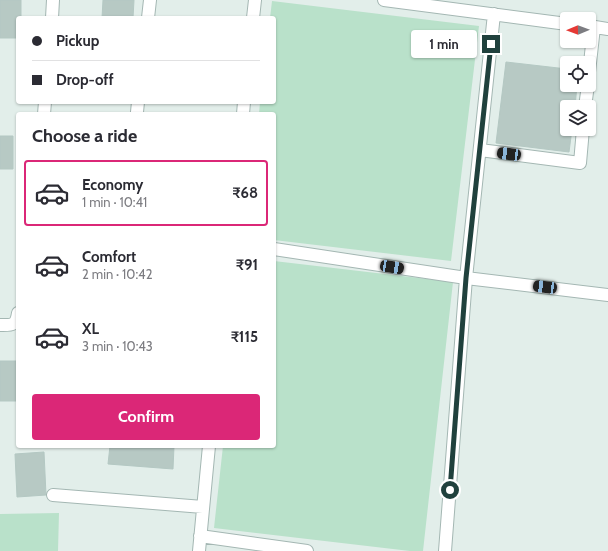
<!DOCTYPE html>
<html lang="en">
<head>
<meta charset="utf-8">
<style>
  :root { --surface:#fff; --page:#f2f2f3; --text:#2b2b33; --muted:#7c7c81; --line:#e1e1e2; --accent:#db2777 }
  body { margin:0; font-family:Cabin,sans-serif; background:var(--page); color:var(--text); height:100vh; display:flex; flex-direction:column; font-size:15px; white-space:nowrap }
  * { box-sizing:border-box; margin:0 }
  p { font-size:13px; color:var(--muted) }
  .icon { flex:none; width:22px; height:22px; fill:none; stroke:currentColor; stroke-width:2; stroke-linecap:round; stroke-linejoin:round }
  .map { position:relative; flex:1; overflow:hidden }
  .details { position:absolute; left:16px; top:112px; width:260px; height:336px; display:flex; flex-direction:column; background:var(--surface); border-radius:4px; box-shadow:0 1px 3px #0004 }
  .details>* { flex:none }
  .top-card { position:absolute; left:16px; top:16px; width:260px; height:88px; border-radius:4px; box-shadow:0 1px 3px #0004; display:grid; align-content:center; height:88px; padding:0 16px; background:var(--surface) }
  .needle { width:26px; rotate:269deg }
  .controls { position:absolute; left:560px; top:12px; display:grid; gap:8px }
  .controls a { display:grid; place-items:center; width:36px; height:36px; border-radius:4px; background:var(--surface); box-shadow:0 1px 3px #0004; font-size:20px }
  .end { position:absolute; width:18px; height:18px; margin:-9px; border:5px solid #20413d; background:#fff; box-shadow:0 0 0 2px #fff }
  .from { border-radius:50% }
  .bubble { position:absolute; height:28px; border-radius:4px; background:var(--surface); box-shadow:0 1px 3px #0004; font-size:13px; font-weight:700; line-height:28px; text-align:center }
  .car { position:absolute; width:12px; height:24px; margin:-12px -6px; border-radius:5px; box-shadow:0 0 3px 1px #0007; background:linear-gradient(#222 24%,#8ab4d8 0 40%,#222 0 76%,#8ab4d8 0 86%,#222 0) }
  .top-card b { display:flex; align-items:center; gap:14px; height:38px; font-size:15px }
  .top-card b+b { border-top:1px solid var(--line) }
  .top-card i { width:10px; height:10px; background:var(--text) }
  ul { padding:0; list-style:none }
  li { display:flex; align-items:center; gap:12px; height:66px; margin:0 8px 6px; padding:0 8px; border:2px solid transparent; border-radius:4px }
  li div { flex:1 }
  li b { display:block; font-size:15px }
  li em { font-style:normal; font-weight:700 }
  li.current { border-color:var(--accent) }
  li>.icon { width:36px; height:36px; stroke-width:1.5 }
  h2 { padding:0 16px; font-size:18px; line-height:48px }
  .primary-button { display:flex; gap:8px; margin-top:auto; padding:8px 16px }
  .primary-button a { flex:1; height:46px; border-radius:4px; background:var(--accent); color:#fff; font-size:16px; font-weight:700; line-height:46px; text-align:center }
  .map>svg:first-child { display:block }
</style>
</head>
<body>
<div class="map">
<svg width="608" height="551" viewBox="0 0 608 551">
  <rect width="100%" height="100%" fill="#e2eeea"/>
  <path fill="#b9e1ca" d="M272,1L479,26L451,261L274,240V114H259L260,102H274V18H270Z
    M274,261L453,282L423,551H410L214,528L223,446H274Z
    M59,513L58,551H0V514Z"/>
  <path fill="#b7c9c4" stroke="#b4c8c3" d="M0,0H21V18H18V38H0Z
    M103,0H134L133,18H102Z
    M506,62L567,69V85H577L575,107H567V129H572L569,152L496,143Z
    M0,136H13V169H0Z
    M0,361H18V401H0Z
    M110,446H174L173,469L108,464Z
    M44,452L46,495L17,497L15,454Z"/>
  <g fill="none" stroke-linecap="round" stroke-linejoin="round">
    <g stroke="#a4b7b3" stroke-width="14">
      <path id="minor" d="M384,0L567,24
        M52,18L53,0
        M148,18L150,0
        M253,18L255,0
        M589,26L608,29
        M589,72L594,27
        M585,107L588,85
        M137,112L138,102
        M44,114L45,102
        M243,114L244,102
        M480,150L580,163L583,129
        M274,249L466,278L608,295
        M0,325C12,325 16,326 18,313
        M53,495L203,507
        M200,536L307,551
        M199,551L209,446
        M445,551L466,278L494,14"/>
    </g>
    <use href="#minor" stroke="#fff" stroke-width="12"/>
  </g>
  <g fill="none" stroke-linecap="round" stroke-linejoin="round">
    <path stroke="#20413d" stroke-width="5" d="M450,490L466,278L491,44"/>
  </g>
</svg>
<div class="controls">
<a><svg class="needle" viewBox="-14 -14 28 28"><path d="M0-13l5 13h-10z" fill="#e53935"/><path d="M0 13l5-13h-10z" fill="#7c7c81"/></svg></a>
<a><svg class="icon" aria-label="locate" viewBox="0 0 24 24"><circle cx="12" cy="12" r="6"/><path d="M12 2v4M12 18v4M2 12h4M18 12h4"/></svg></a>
<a><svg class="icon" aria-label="layers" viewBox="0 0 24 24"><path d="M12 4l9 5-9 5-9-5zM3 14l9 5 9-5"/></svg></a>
</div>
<i class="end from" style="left:450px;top:490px"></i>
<i class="end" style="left:491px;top:44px"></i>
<div class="bubble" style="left:411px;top:30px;width:66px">1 min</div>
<i class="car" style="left:509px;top:154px;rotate:277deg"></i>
<i class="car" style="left:392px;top:267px;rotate:99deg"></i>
<i class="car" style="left:545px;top:287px;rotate:277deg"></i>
<div class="top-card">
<b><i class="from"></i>Pickup</b>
<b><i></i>Drop-off</b>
</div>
<section class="details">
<h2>Choose a ride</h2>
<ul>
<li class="current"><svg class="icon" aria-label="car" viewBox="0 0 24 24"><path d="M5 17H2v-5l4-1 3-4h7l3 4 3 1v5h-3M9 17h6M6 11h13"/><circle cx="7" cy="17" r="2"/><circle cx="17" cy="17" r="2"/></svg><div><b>Economy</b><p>1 min · 10:41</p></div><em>₹68</em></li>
<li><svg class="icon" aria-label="car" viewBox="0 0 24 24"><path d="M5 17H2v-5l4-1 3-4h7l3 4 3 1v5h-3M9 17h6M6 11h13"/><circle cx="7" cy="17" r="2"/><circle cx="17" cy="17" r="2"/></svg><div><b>Comfort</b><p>2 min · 10:42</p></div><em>₹91</em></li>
<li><svg class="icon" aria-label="car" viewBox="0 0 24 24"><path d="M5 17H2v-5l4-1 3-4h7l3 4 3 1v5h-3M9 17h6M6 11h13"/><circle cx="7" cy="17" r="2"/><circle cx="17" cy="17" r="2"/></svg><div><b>XL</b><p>3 min · 10:43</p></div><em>₹115</em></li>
</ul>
<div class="primary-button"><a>Confirm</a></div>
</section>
</div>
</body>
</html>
